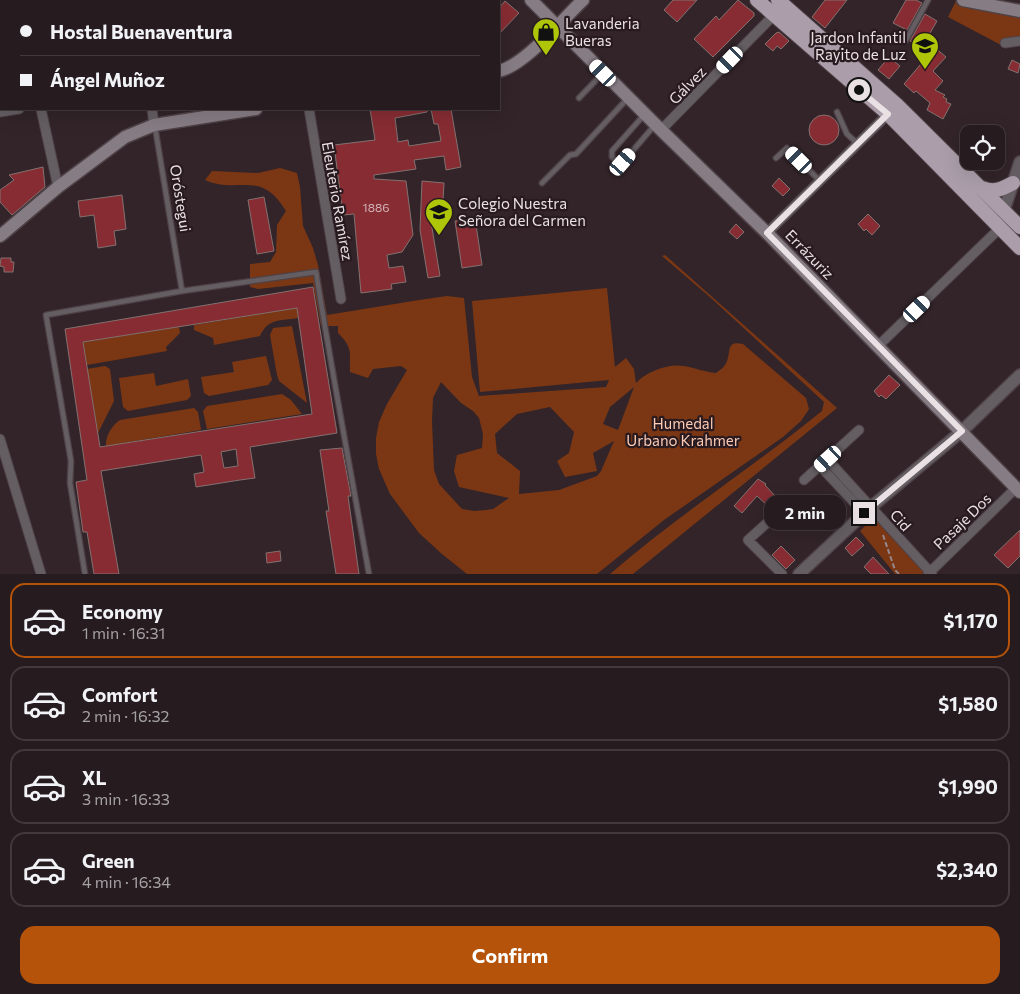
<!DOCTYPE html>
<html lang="en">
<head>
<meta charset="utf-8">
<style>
  :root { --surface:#261b1f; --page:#2e2428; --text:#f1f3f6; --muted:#a4a1a4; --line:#42393d; --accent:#b45309 }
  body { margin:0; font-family:Commissioner,sans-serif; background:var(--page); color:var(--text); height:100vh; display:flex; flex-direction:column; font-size:19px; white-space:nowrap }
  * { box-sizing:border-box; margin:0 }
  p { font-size:16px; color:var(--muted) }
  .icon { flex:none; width:28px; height:28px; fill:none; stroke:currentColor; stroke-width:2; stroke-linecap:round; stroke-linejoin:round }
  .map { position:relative; height:574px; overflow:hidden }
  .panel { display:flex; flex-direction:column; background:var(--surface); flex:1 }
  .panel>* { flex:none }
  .guide { position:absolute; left:0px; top:0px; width:500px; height:110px; box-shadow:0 5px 20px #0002,0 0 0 1px var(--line); display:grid; align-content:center; height:110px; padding:0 20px; background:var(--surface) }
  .controls { position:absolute; left:960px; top:125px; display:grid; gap:10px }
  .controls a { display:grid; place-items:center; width:45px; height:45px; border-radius:10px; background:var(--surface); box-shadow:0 5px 20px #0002,0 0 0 1px var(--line); font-size:25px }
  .end { position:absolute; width:22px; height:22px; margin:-11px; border:6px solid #eae1e4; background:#111; box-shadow:0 0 0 2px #111 }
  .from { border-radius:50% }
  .bubble { position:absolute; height:35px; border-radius:15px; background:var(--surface); box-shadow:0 5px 20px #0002,0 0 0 1px var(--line); font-size:16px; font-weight:700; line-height:35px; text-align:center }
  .car { position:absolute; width:15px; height:30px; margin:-15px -8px; border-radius:6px; box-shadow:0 0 4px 1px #0007; background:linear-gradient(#fff 24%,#345 0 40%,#fff 0 76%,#345 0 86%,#fff 0) }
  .guide b { display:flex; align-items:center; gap:18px; height:48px; font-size:19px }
  .guide b+b { border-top:1px solid var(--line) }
  .guide i { width:12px; height:12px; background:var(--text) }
  ul { padding:9px 0 0; list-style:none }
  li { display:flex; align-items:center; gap:15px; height:75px; margin:0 10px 8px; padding:0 10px; border:2px solid var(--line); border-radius:15px }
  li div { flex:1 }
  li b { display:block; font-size:19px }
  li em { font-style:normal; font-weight:700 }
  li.selected { border-color:var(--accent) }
  li>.icon { width:45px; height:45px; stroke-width:1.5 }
  .action { display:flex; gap:10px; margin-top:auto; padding:10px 20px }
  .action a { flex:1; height:58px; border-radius:15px; background:var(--accent); color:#fff; font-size:20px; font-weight:700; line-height:58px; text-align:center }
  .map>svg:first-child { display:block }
</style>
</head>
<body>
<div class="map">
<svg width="1020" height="574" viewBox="0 0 1020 574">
  <rect width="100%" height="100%" fill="#322429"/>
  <path fill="#7b3714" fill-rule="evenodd" d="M956,1L1020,15V43L1001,45L948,17Z
    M280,168L297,173L300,187L303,226L313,248L318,265L327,315L419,300L447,296L464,298L472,377L479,396L606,387L609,380L480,392L472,301L607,288L615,367L626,358L634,369L636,383C646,372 668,363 684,366C695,368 705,372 716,373C720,370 725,367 727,361C731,351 726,340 743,344L806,398L809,409L801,421L783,437L664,520L597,574H467L442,554L419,533L390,494L379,469L376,454V438L379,422L387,404L407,370L401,366L373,369L368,378L350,372C349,352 354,349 338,333V326H321L313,283L258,289L250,287V264L270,262L276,252L277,225L286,211C260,168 239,195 205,180L212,171L258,173ZM441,382L461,403L473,411L479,418L483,434L482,448L457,455L454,471L459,487L509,498L493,509L486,510L474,511L462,509L439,484L434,470L432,421L433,398ZM634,387L618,430L603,424L610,407ZM550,407L574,432L569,453L557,461L565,477L597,471L593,453L614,441L601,471L597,476L559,490L519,494L520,471L497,453L495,434L517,414Z
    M665,255L837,408L633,574H610C677,516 753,467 822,411L824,402L711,298L662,256Z
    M297,308L298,318C280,321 268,318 260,336L214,345L213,338L194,330V325Z
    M292,326L307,403L279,381L277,375L270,335L273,328Z
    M179,327L180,333L166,347L167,351L87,365L83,342Z
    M266,356L272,380L268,385L209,396L204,393L201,377L234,372L232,362Z
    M105,366L110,369L114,401L98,433L87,369Z
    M154,373L156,386L188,379L191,396L187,400L128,411L123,407L119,378Z
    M282,394L291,400L302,414L207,429L203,411L207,406Z
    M194,408L198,412L201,430L106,446C105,437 112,425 120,420Z
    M875,516L926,570L922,574H895L860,531Z"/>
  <path fill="#872c33" stroke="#837170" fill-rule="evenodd" d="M673,0H697L677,22L664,10Z
    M738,0L754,13V16L713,57L694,39L716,16L719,20Z
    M825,0H847L825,28L812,17Z
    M906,0H916L922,3L907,30L893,23Z
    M505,1L519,13L499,34V8Z
    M925,14L937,21L926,40L946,57L933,71L943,81L935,90L945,95L943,97L947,99L946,102L951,104L943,119L927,110L930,103L916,91L914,93L904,84L931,52L910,41Z
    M779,32L789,41L781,49L777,46L773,51L765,44L776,33Z
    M889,57L900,66L889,79L878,70Z
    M1012,60L1020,64L1018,73L1008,69Z
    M370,109H427V112L395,118L398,142L408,140L409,146L441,141L438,124H434L431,109H451L461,167L446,170L444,156L414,160L416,169L374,175V179L406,181L413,235L402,252L387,255L389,268L403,266L406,282L391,284L392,289L361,293L354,214L343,215L334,145L375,140Z
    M809 130a15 15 0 1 1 30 0a15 15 0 1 1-30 0Z
    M43,167L45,187L12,215L0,202V190L14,180L9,175Z
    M779,178L790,189L783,196L772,186Z
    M422,181L444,183L442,217L430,216L440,276L428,278L420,230Z
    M122,195L126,229L114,231L116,245L98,248L94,215L80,217L78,201Z
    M264,197L274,251L257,254L248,200Z
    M868,214L880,226L872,235L866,229L864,231L858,224Z
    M475,218L482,265L462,268L455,221Z
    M736,224L744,232L737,239L729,232Z
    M1,258H11V262H14L13,272H4V267L0,266Z
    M313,287L337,433L250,447L255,478L240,480L196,487L194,474L204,472L201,455L101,471L119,574H94L87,532H83L76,482L87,480L65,329ZM297,308L312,414L100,447L83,342ZM236,449L238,466L224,468L221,452Z
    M889,375L900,385L886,399L881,395L879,397L874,391Z
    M342,448L351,496H348L359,574H336L326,511H329L320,450Z
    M758,479L766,484L765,485L776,497L768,506L757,496L742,513L734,506Z
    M1020,530V556L1008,568L994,555Z
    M856,537L864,545L852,556L845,548Z
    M781,546L795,560L786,569L772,555Z
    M280,551L281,561L267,563L266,553Z
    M873,557L889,574H871L864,567Z"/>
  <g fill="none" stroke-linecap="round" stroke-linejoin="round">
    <g stroke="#4f4247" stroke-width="7">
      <path id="service" d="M906,40L928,0
        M579,98L602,74
        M837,112L847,134L858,144
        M644,115L612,151V157L617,162H623L654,126
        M155,127L182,291
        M776,158L787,148L820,181
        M542,183L570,155L576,154L628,98
        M85,574L70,483L71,461L46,315L182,291L316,272C332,373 351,473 369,574"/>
    </g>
    <g stroke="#4f4247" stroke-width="11">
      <path id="minor" d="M23,0V1
        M135,0L136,1
        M210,0L211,1
        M291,0V1
        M0,1L6,0
        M1005,43L1020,41
        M41,109L58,187
        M152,109L154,125
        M309,109L341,299
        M0,112L19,109
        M661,130L774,15
        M767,233L888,114
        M878,346L1000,228
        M0,439L41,574
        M827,459L932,574
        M820,466L864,513
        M804,480L859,430
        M768,522L748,540L782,574
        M928,574L1016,488"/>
    </g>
    <g stroke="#4f4247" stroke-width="14">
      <path id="tertiary" d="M1004,210L1020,162
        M799,574L871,507L962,431L1020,375"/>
    </g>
    <g stroke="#4f4247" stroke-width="15">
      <path id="secondary" d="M531,0L661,130L767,233L1020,492
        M963,0L1020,11
        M499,71C525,65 562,20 583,0
        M0,236L58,187L125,137L154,125L256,109"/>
    </g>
    <g stroke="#4f4247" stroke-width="16">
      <path id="trunk" d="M757,0L888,114L1020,248
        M778,0L897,105L1020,227
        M982,188C994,193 1002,189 1013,183"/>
    </g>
    <path stroke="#94888c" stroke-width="2" stroke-dasharray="5 2.5" stroke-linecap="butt" d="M883,535L895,570L899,574"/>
    <use href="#service" stroke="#645e63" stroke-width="4.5"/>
    <use href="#minor" stroke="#645e63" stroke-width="9"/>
    <use href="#tertiary" stroke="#645e63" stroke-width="11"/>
    <use href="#secondary" stroke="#867d84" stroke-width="12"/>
    <use href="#trunk" stroke="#ab9eaa" stroke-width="14"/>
  </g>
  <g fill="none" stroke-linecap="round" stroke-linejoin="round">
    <path stroke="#eae1e4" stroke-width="6" d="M859,90L888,114L767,233L962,431L864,513"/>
  </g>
  <defs>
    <g id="shop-pin" transform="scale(1.4375)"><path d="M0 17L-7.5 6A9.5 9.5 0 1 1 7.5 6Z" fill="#afc508" stroke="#281a1f"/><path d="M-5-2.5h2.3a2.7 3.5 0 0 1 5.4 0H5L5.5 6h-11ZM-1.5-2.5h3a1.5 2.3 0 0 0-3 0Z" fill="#111"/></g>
    <g id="school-pin" transform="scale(1.4375)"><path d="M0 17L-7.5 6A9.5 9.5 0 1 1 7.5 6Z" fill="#afc508" stroke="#281a1f"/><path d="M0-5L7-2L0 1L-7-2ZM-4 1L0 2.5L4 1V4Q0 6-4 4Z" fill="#111"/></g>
  </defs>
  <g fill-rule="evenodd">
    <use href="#shop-pin" x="546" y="32"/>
    <use href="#school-pin" x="925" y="46"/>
    <use href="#school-pin" x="439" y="212"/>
  </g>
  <g text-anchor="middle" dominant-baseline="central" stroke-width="4.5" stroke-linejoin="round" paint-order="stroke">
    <g font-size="12" fill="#d1b4b8">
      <text x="376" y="207">1886</text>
    </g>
    <g font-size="15" fill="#eae1e4" stroke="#281a1f" text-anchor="start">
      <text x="565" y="23">Lavanderia<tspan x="565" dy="17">Bueras</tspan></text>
      <text x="906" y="37" text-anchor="end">Jardon Infantil<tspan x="906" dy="17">Rayito de Luz</tspan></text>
      <text x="458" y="203">Colegio Nuestra<tspan x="458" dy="17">Señora del Carmen</tspan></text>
    </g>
    <g font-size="15" fill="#eae1e4" stroke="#281a1f">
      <text transform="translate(687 85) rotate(-46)">Gálvez</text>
      <text transform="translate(181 198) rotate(81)">Oróstegui</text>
      <text transform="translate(338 201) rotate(80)">Eleuterio Ramírez</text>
      <text transform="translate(810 254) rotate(46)">Errázuriz</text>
      <text transform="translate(901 520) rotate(48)">Cid</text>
      <text transform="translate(962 521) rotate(-44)">Pasaje Dos</text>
    </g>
    <g font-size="15" fill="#fbcbb6" stroke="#281a1f">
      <text x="683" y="423">Humedal<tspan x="683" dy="17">Urbano Krahmer</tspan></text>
    </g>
  </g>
</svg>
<div class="controls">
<a><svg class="icon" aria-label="locate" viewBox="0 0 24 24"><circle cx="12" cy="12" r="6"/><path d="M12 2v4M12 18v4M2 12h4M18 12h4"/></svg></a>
</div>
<i class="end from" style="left:859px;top:90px"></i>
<i class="end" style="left:864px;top:513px"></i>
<div class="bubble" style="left:764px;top:495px;width:82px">2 min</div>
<i class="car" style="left:730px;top:60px;rotate:224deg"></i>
<i class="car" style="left:603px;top:73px;rotate:315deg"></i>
<i class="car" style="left:799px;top:160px;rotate:315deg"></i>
<i class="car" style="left:623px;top:162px;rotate:41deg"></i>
<i class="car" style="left:917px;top:309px;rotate:46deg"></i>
<i class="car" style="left:828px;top:459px;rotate:228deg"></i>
<div class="guide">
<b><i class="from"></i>Hostal Buenaventura</b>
<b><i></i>Ángel Muñoz</b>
</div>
</div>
<section class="panel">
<ul>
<li class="selected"><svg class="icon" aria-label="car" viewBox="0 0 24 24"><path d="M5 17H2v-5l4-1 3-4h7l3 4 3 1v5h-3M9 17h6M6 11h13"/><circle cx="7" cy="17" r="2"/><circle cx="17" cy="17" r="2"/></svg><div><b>Economy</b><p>1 min · 16:31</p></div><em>$1,170</em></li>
<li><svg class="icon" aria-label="car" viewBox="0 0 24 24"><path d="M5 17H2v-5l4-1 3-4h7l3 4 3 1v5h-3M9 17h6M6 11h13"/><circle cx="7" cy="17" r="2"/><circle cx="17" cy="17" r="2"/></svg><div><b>Comfort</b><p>2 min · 16:32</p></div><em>$1,580</em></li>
<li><svg class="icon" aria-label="car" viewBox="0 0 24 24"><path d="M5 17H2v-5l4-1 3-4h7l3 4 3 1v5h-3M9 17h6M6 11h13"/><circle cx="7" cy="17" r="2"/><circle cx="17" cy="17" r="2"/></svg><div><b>XL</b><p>3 min · 16:33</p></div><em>$1,990</em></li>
<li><svg class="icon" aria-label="car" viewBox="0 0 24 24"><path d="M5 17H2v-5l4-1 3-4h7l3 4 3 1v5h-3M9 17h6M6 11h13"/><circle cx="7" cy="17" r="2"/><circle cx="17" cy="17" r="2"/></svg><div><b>Green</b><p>4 min · 16:34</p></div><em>$2,340</em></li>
</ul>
<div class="action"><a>Confirm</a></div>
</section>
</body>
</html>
